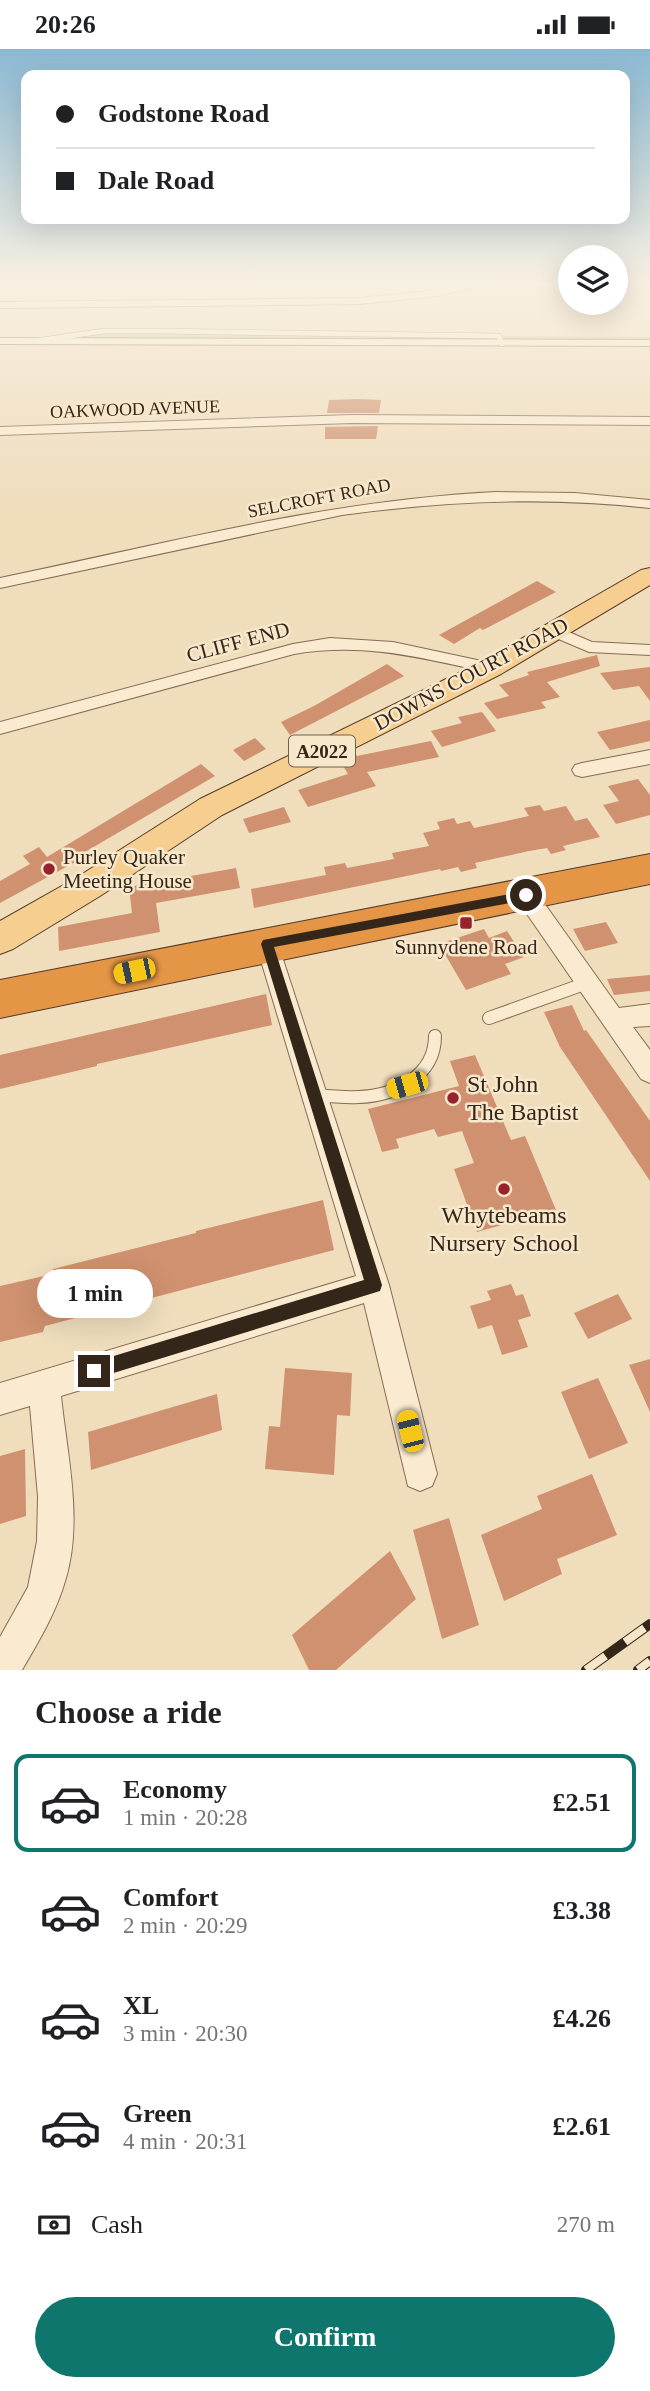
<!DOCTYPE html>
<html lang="en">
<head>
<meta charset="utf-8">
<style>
  :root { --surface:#fff; --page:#f2f2f2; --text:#202124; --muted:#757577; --line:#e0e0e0; --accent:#0f766e }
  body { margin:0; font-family:"Times New Roman",serif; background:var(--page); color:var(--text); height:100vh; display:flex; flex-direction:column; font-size:26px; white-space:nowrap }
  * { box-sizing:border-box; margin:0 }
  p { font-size:23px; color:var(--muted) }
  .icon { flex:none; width:38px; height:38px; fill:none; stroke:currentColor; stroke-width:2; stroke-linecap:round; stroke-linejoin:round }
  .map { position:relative; height:1621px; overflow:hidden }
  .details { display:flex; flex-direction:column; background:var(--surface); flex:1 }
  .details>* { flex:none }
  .banner { position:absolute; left:21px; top:21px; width:609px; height:154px; border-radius:14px; box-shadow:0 7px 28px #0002; display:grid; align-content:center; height:154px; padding:0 35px; background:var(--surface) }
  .tools { position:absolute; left:558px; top:196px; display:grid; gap:14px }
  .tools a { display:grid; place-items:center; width:70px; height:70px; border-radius:50%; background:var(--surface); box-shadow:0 7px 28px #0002; font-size:35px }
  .end { position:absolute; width:32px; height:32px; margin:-16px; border:9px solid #35261a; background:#fff; box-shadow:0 0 0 4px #fff }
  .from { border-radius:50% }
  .bubble { position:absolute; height:49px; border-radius:24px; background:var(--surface); box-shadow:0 7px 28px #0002; font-size:23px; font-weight:700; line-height:49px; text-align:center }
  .car { position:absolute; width:21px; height:42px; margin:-21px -10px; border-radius:9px; box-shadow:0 0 5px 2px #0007; background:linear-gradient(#f5c518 24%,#345 0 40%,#f5c518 0 76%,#345 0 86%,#f5c518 0) }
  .banner b { display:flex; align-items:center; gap:24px; height:66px; font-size:26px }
  .banner b+b { border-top:2px solid var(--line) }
  .banner i { width:18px; height:18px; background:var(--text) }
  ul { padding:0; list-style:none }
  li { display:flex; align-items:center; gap:21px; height:98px; margin:0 14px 10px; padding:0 21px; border:4px solid transparent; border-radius:14px }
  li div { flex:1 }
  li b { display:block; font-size:26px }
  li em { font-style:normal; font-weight:700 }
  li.on { border-color:var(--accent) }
  li>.icon { width:63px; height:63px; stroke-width:1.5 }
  h2 { padding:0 35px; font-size:32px; line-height:84px }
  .pay { display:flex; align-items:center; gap:18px; height:77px; padding:0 35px; font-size:26px }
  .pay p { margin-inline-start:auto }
  .button { display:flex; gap:14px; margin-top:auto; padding:14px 35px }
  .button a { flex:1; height:80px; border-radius:42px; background:var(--accent); color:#fff; font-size:28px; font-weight:700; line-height:80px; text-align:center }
  .status { display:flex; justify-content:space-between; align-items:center; height:49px; padding:0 35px; background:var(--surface); direction:ltr }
  .status svg { height:19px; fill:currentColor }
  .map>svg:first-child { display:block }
</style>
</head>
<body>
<div class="status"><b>20:26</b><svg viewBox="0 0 49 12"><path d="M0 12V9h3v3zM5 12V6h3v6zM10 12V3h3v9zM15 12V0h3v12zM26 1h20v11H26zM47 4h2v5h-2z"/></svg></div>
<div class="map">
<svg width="650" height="1621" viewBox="0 0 650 1621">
  <rect width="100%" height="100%" fill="#efddbc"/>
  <path fill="#cacd90" d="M104,284L650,288V293L47,290Z"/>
  <path fill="#cf916f" d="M359,350L381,351L379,364H327L329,351Z
    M378,377L376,390H325V378Z
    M537,532L556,543L483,581L480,579L454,595L439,586Z
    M597,606L600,617L547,633L560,648L541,653L546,659L497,670L484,654L509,647L499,636L529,626L527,623Z
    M387,615L404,627L290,686L281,673L314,657Z
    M650,618V652L639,637L613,641L600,624Z
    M482,663L496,682L442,698L431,682L462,674L458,668Z
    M650,671V692L610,701L597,683Z
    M255,689L266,700L244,712L233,701Z
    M431,692L439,708L367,723L376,737L308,758L298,741L348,725L339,710L354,702L357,707Z
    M201,715L215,727L85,803L88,806L0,854V832L30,815L23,807L39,798L47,808Z
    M638,730L650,746V766L616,775L603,756L619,752L608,737Z
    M540,756L544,762L566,757L575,772L587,769L600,788L563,797L566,801L551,805L547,799L529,802L475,814L477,819L461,823L458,818L441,822L440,820L254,859L251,840L326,826L324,818L345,814L347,819L394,810L392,804L429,797L423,784L440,780L437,773L454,769L457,775L470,772L474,779L529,767L524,759Z
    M284,758L291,773L249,784L243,770Z
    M236,819L240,839L156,854L160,883L59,902L58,878L132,864L129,838Z
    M606,873L618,894L585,902L573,880Z
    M484,880L489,889L507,882L524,908L505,915L511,925L466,941L439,895Z
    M650,926V942L614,946L607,930Z
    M266,945L272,976L97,1015V1017L0,1040V1006Z
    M572,956L584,982L586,981L650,1072V1132L560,998L544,963Z
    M475,1006L511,1091L525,1087L556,1161L477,1183L454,1120L474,1114L462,1082L438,1088L434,1080L396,1090L399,1099L382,1103L368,1060L459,1037L450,1012Z
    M323,1151L334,1201L45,1277L43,1283L0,1293V1237L53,1225V1220L196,1184V1182Z
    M511,1235L516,1247L523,1245L531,1267L518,1271L528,1298L502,1306L492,1276L478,1280L470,1257L491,1251L487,1242Z
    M618,1245L632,1270L588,1290L574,1264Z
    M650,1310V1363L629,1316Z
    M285,1319L352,1324L350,1367L337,1366L334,1426L265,1420L269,1377L280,1378Z
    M598,1329L628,1394L589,1410L561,1343Z
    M217,1345L222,1381L91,1421L88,1383Z
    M25,1400L26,1467L0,1475V1407Z
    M592,1425L617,1486L557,1510L562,1525L504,1552L481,1486L542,1460L537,1447Z
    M449,1469L479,1576L442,1590L413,1481Z
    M390,1502L416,1550L336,1621H309L292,1586Z"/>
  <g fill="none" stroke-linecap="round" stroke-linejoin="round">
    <g stroke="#876c55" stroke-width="6">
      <path id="lane-far1" d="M35,292L104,282H160L499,287L502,295"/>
    </g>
    <g stroke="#876c55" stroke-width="14">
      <path id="lane" d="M489,969L587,934
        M314,1047C329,1046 343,1049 358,1048C395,1047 435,1027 435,987"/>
    </g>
    <g stroke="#876c55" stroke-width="2">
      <path id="street" d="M484,232H503L438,247L360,255L0,259V253L360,249L438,241Z
        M616,232H628L616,235Z
        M0,289L650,291V297L0,295Z
        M352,366L650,368V376L352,374L0,386V378Z
        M496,443L575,444L650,451V459C547,447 445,452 342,466L0,539V529C164,495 328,451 496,443Z
        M555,577L592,593L650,596V606L589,603L549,586L547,582L549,578Z
        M330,589L393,593L491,614L500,619L491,624C421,609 366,593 294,605L0,685V673L293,595Z
        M650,701V715L582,728L575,726L572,721L575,716L582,714Z
        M526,837L534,840L619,959L650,955V977L633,978L650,1001V1034L641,1030L518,852L515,846L518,840Z
        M267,886L275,888L278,895L389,1236L437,1425L432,1437L420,1442L408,1437L364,1254L61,1347C67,1405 83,1471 66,1529C57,1562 39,1592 22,1621H0V1588L28,1538L37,1492L38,1448L30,1357L0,1366V1334L356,1227L256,895L259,888Z"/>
    </g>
    <g stroke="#543b2a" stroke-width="2">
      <path id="primary" d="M650,519V536L501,625L222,766L100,847L13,900L0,905V872L76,829L200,750L481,613L641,521Z"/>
    </g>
    <g stroke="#543b2a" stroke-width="2">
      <path id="highway" d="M650,805V835L0,969V931Z"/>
    </g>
    <use href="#lane-far1" stroke="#faeacf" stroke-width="5"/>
    <use href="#lane" stroke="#faeacf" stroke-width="12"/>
    <use href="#street" fill="#faeacf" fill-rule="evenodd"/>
    <use href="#primary" fill="#f6cf90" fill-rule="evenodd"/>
    <use href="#highway" fill="#e49546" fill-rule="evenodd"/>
    <g stroke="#35261a" stroke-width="10">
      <path id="rail" d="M586,1621L650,1575
        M638,1621L650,1612"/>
    </g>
    <use href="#rail" stroke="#f7e7cb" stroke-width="8" stroke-dasharray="24" stroke-linecap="butt"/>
  </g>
  <linearGradient id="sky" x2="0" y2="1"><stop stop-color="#8bb9d3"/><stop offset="0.51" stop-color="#f8f0e1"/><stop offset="1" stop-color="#f8f0e1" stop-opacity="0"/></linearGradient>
  <rect width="650" height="459" fill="url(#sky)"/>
  <path fill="#35261a" d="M526,842L532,846L526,851L274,898L382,1236L380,1242L94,1330L88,1328L85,1322L88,1316L94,1313L364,1231L261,895L263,891Z"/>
  <g fill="#98222b" stroke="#f7e7cb" stroke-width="2.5">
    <circle cx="49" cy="820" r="7"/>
    <rect x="459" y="867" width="14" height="14" rx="3.5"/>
    <circle cx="453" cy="1049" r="7"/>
    <circle cx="504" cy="1140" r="7"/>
  </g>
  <g text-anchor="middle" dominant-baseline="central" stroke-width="5" stroke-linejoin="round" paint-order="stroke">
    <g font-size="18" fill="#35261a" stroke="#f7e7cb">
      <text transform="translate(135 360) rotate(-2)">OAKWOOD AVENUE</text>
      <text transform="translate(319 449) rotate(-11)">SELCROFT ROAD</text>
    </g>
    <rect fill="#f7e7cb" stroke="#6f604f" stroke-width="2" x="289" y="686.5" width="66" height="31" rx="5"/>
    <g font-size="19" font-weight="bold" fill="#35261a">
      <text x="322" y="702">A2022</text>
    </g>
    <g font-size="21" fill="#35261a" stroke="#f7e7cb">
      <text transform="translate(238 593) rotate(-15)">CLIFF END</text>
      <text transform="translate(471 625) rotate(-28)">DOWNS COURT ROAD</text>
    </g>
    <g font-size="21" fill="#35261a" stroke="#f7e7cb" text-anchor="start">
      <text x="63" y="808">Purley Quaker<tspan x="63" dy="24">Meeting House</tspan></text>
      <text x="466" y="898" text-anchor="middle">Sunnydene Road</text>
    </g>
    <g font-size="24" fill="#35261a" stroke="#f7e7cb" text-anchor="start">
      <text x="467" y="1035">St John<tspan x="467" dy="28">The Baptist</tspan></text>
      <text x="504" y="1166" text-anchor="middle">Whytebeams<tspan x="504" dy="28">Nursery School</tspan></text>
    </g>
  </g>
</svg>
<div class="tools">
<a><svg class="icon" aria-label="layers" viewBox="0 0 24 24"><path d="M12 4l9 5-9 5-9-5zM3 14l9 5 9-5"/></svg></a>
</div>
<i class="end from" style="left:526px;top:846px"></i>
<i class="end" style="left:94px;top:1322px"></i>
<div class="bubble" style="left:37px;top:1220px;width:116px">1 min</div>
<i class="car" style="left:134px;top:922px;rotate:258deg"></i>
<i class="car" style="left:407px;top:1036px;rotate:254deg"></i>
<i class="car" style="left:410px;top:1382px;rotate:346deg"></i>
<div class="banner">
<b><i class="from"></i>Godstone Road</b>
<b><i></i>Dale Road</b>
</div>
</div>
<section class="details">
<h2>Choose a ride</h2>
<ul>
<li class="on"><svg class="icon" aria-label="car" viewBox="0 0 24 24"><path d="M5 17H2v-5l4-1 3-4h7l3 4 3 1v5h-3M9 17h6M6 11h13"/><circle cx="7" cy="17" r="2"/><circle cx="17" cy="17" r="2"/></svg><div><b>Economy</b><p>1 min · 20:28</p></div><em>£2.51</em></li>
<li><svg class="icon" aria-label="car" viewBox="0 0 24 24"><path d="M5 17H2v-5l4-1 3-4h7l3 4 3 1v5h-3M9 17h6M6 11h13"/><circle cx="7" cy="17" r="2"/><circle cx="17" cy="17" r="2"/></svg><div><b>Comfort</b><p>2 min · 20:29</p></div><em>£3.38</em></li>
<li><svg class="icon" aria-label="car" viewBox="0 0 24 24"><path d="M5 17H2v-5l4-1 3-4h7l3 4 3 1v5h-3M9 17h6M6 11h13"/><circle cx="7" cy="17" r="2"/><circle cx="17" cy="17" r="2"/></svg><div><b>XL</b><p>3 min · 20:30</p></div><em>£4.26</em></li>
<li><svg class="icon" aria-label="car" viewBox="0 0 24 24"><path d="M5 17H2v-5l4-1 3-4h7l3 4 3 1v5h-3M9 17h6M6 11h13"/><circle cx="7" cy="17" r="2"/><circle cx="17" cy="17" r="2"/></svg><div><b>Green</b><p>4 min · 20:31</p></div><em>£2.61</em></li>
</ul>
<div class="pay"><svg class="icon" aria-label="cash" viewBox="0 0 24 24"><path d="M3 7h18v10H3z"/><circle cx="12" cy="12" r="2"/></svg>Cash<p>270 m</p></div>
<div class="button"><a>Confirm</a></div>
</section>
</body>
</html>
